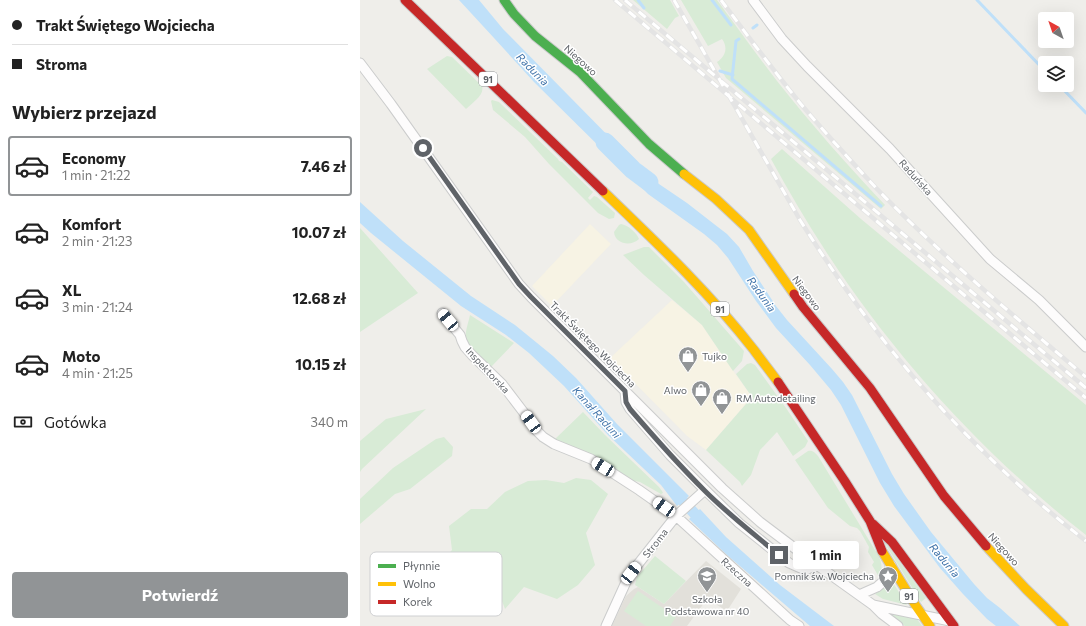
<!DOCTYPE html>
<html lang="pl">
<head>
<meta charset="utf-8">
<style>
  :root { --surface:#fff; --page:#f2f2f2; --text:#222; --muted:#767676; --line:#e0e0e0; --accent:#919496 }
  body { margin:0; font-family:Commissioner,sans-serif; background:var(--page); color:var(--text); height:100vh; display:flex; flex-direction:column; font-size:15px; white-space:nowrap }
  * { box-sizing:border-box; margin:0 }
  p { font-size:13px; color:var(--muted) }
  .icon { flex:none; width:22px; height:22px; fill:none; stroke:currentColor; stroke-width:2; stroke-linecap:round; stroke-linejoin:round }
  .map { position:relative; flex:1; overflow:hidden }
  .panel { display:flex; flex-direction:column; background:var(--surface); width:360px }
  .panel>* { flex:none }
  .hud { display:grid; align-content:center; height:88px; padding:0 12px; background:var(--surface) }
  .needle { width:26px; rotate:320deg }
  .fabs { position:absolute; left:678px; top:12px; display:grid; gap:8px }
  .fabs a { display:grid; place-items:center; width:36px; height:36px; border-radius:4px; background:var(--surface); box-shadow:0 4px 16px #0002; font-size:20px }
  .end { position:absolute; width:18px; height:18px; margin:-9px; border:5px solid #5f6368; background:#fff; box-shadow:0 0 0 2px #fff }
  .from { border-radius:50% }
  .bubble { position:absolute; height:28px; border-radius:4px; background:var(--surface); box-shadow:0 4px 16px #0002; font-size:13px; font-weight:700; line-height:28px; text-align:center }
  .car { position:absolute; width:12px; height:24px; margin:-12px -6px; border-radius:5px; box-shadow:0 0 3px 1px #0007; background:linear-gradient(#fff 24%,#345 0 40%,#fff 0 76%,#345 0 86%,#fff 0) }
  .hud b { display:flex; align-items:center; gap:14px; height:38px; font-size:15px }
  .hud b+b { border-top:1px solid var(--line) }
  .hud i { width:10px; height:10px; background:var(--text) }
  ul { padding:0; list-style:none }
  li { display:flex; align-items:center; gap:12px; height:60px; margin:0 8px 6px; padding:0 4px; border:2px solid transparent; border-radius:4px }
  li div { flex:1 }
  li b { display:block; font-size:15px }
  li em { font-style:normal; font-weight:700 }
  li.active { border-color:var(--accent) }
  li>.icon { width:36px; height:36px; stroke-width:1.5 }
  h2 { padding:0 12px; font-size:18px; line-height:48px }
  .pay { display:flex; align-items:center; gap:10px; height:44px; padding:0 12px; font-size:15px }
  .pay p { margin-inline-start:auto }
  .primary-button { display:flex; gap:8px; margin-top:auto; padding:8px 12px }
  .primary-button a { flex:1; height:46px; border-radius:4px; background:var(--accent); color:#fff; font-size:16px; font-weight:700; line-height:46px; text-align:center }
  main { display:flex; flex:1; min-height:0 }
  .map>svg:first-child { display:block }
</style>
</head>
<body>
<main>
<section class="panel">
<div class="hud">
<b><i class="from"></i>Trakt Świętego Wojciecha</b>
<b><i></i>Stroma</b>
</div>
<h2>Wybierz przejazd</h2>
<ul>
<li class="active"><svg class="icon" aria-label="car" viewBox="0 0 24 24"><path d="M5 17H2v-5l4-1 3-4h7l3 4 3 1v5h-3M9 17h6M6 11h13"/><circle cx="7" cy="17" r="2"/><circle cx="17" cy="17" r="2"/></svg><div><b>Economy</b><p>1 min · 21:22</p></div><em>7.46 zł</em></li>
<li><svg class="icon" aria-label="car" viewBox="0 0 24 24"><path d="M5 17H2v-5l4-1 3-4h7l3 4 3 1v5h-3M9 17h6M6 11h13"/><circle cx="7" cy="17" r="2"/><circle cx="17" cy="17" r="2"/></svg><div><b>Komfort</b><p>2 min · 21:23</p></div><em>10.07 zł</em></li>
<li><svg class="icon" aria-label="car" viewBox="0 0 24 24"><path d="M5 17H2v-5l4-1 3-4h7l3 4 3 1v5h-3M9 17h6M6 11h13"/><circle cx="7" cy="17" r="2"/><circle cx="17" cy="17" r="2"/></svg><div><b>XL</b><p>3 min · 21:24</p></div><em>12.68 zł</em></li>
<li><svg class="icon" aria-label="car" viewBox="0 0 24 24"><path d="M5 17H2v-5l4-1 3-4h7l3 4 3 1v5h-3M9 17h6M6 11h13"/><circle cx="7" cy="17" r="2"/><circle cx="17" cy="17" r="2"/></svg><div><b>Moto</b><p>4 min · 21:25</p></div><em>10.15 zł</em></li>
</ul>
<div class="pay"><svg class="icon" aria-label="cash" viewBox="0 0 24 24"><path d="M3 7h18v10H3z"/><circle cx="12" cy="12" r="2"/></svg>Gotówka<p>340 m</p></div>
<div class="primary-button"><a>Potwierdź</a></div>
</section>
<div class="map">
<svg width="726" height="626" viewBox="0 0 726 626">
  <rect width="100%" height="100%" fill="#efeeea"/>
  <path fill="#f7f3e4" d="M230,224L251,244L192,306L172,286Z
    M312,300L342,325L369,365L392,397L346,450L327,436L250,358Z"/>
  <path fill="#e2e0da" d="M346,561L381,589L367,611L347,599L327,626H252L266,596L274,589L278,587L304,604Z"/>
  <path fill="#d8ebd6" d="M273,0H310L319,16L315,18L307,29Z
    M321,0H357C377,27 396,54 417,81C451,124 487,165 525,205L521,209L366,78L357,62C366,56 368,47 362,39L348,46Z
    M87,56L92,57L122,86C125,95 112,103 106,109L67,69Z
    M132,100L139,102L198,159L199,161L202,162L233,192L228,198L230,200L234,196L237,197L255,213L254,218L249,219L238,213L189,164L165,137L133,110L131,101Z
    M422,149L501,219L726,405V535C625,456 535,358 465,250C446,221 428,190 411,159Z
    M261,224C268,225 277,233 279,239C271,247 255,244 254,232L259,225Z
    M0,228L58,293L0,332Z
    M284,247H289L324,282L384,351L382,361L373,371L342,325L284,275L263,255Z
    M110,315L154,343L131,367L118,354L116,355C102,337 105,336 110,315Z
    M391,363L395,365L426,408L448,441L445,447L433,456L417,432L400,450L391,475L382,486L380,482L346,450L392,397L376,374L387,364Z
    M66,409L2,469L0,472V441L26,419Z
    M223,412L245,435L299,487L302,491L303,493L301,494L280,482L275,481L273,483L194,440Z
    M84,437L93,447L92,456L50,489L35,494L0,524V499L33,468L76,439Z
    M448,451C453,450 455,453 458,456L518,555C522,563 523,569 519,577L512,565L514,562L508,552L509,547L500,531L497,528L490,526L468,508L435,460Z
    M216,478L231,480L248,494L226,533L235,565L218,585L197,599L164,587L145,609L139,593H119L106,611L96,600L91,584L70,578L59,563L66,554L84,559L92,550L89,526L111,509H127L145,492L168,481L186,480L204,483Z
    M519,534L566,598L561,602Z
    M295,556L326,581L304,604L275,585L277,577Z
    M530,578L547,605L523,599L515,594C522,589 527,586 530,578Z
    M278,591L316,617L310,626H286L264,611Z
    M525,612L557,619L562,626H545Z"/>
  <path fill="#bfe0f9" d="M99,0H119L143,29L268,156L258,165L174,82L134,38Z
    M274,162L299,184L327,203L354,224L367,234L379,247L393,271L416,306L427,320L472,369L483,382L492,395L532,474L544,494L571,532L614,584L627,598L640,608L660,626H636L627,619L603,594L580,568L534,506L520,483L481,405L471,390L450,365L416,328L396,301L368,258L357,245L344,234L288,194L264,170Z
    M0,202L43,241L111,296L155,325L193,356L216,378L257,424L329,496L317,506L301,485L248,435L204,386L169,353L146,335L101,306L11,233L0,223Z
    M340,509L366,537L420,585L474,626H450L367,555L329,519Z"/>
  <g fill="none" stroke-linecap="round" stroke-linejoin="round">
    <path stroke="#bfe0f9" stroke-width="3" d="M278,0L284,8
      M352,0L371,25
      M617,0L685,71
      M393,28L397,25
      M379,39L376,41L372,79L521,206
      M360,71L373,75
      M699,85L726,113"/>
    <path stroke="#bfe0f9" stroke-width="11" d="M314,491L344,524"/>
    <path stroke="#bfe0f9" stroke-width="19" d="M245,142L273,170L289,182"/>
    <g stroke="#cbcccc" stroke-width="11">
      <path id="street" d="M393,0L422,39L447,66L530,149L630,259L679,300L726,347
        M0,63L31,104L159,284L171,297L362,488L400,522L457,565L513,605L522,614L538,626
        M82,313L100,335L102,341L105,347L112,355L142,384L171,422L176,430L183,437L194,444L231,459L279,490L316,516L430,620L439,626
        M265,391L266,402L270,409L310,455L339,484L379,523L429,563L445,570L457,565
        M499,595L517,587L525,580L531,565
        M513,605L590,621
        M246,626L266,582L271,573L316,516L345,490"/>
    </g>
    <g stroke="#cacacb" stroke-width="11">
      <path id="fast" d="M144,0L154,14L175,36L220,72L289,144L324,174"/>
    </g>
    <g stroke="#cacacb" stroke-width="11">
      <path id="slow" d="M324,174L356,199L389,230L434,294
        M243,191C296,242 349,292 394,350C402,361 410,371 418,382
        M626,546L666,589L704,626
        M522,551L556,606L570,626"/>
    </g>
    <g stroke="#cacacb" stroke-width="11">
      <path id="jam" d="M45,0L243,191
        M434,294L443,307L510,388L584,496L626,546
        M418,382L484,480L510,521L522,551
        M513,524L532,542L594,626"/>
    </g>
    <use href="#street" stroke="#fdfcfc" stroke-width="9"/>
    <use href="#fast" stroke="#4caf50" stroke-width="9"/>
    <use href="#slow" stroke="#ffc107" stroke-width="9"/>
    <use href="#jam" stroke="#c62828" stroke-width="9"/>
    <g stroke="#e4e4e4" stroke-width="4.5">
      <path id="rail" d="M255,0L726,398
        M265,0L726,388
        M314,0L440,220C460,252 481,283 503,313C565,398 643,477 726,541
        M361,0C387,35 413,70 440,103C465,133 491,161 517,189C582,256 654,316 726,377"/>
    </g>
    <use href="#rail" stroke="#fff" stroke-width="3" stroke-dasharray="9" stroke-linecap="butt"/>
  </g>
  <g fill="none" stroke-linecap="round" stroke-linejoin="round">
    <path stroke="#5f6368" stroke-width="5" d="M63,148L159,284L171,297L265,391L266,402L270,409C294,437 319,465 345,491C368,514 394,534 419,555"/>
  </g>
  <defs>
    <g id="shop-pin" transform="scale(1)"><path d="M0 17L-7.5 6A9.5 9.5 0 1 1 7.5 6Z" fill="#919496" stroke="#fff"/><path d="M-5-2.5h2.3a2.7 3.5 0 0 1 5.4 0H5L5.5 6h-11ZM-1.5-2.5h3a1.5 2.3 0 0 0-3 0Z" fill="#fff"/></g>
    <g id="school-pin" transform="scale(1)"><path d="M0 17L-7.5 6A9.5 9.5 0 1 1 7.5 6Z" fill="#919496" stroke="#fff"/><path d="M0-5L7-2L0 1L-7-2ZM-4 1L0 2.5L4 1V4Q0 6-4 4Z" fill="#fff"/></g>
    <g id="sight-pin" transform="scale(1)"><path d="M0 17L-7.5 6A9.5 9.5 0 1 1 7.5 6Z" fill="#919496" stroke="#fff"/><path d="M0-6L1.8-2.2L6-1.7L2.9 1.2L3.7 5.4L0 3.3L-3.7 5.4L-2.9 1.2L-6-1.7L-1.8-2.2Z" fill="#fff"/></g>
  </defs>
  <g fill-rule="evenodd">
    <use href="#shop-pin" x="328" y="356"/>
    <use href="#shop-pin" x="341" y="390"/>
    <use href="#shop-pin" x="362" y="398"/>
    <use href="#school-pin" x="347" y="576"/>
    <use href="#sight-pin" x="528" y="576"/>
  </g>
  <g text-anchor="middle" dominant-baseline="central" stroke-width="3" stroke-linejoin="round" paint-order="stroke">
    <g fill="#fff" stroke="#8f9295" stroke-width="1">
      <rect x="119" y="72" width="18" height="14" rx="3"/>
      <rect x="351" y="302" width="18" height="14" rx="3"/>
      <rect x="540" y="589" width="18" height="14" rx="3"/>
    </g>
    <g font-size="9" font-weight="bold" fill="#5f6368">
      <text x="128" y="79">91</text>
      <text x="360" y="309">91</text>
      <text x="549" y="596">91</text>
    </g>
    <g font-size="10" fill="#5f6368" stroke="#fff">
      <text transform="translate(221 60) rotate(42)">Niegowo</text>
      <text transform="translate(556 177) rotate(48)">Raduńska</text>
      <text transform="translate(447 293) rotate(53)">Niegowo</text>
      <text transform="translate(233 344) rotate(45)">Trakt Świętego Wojciecha</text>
      <text transform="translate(128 370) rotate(47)">Inspektorska</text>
      <text transform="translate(295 543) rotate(-52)">Stroma</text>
      <text transform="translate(644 549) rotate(48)">Niegowo</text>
      <text transform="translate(377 572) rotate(42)">Rzeczna</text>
    </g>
    <g font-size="10" fill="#5f6368" stroke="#fff" text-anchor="start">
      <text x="342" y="356">Tujko</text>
      <text x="327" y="390" text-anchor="end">Alwo</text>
      <text x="376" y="398">RM Autodetailing</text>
      <text x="514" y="576" text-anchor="end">Pomnik św. Wojciecha</text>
      <text x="347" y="599" text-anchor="middle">Szkoła<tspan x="347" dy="12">Podstawowa nr 40</tspan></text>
    </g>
    <g font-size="11" font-style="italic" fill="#4174aa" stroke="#fff">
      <text transform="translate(173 69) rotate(45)">Radunia</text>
      <text transform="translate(402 294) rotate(54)">Radunia</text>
      <text transform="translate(237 412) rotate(48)">Kanał Raduni</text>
      <text transform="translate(585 560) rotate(50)">Radunia</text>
    </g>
  </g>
  <rect x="10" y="552" width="132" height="64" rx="6" fill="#fff" stroke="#cfd0d2" stroke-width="1"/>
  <rect x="18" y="564" width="18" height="4" fill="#4caf50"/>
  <rect x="18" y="582" width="18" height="4" fill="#ffc107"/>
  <rect x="18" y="600" width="18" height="4" fill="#c62828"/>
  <g font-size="11" fill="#5f6368">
    <text x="43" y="570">Płynnie</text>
    <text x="43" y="588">Wolno</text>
    <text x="43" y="606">Korek</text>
  </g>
</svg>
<div class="fabs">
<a><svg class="needle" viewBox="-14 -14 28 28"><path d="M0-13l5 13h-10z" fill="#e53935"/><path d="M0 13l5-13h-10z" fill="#767676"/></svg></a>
<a><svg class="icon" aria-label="layers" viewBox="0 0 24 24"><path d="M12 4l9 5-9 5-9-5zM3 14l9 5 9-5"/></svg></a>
</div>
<i class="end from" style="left:63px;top:148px"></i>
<i class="end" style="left:419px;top:555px"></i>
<div class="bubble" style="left:433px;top:541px;width:66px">1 min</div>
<i class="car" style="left:88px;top:320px;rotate:320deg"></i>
<i class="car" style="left:171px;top:422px;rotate:324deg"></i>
<i class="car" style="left:243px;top:467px;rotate:302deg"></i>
<i class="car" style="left:304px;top:507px;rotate:305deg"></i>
<i class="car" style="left:271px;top:573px;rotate:38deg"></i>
</div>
</main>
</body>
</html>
